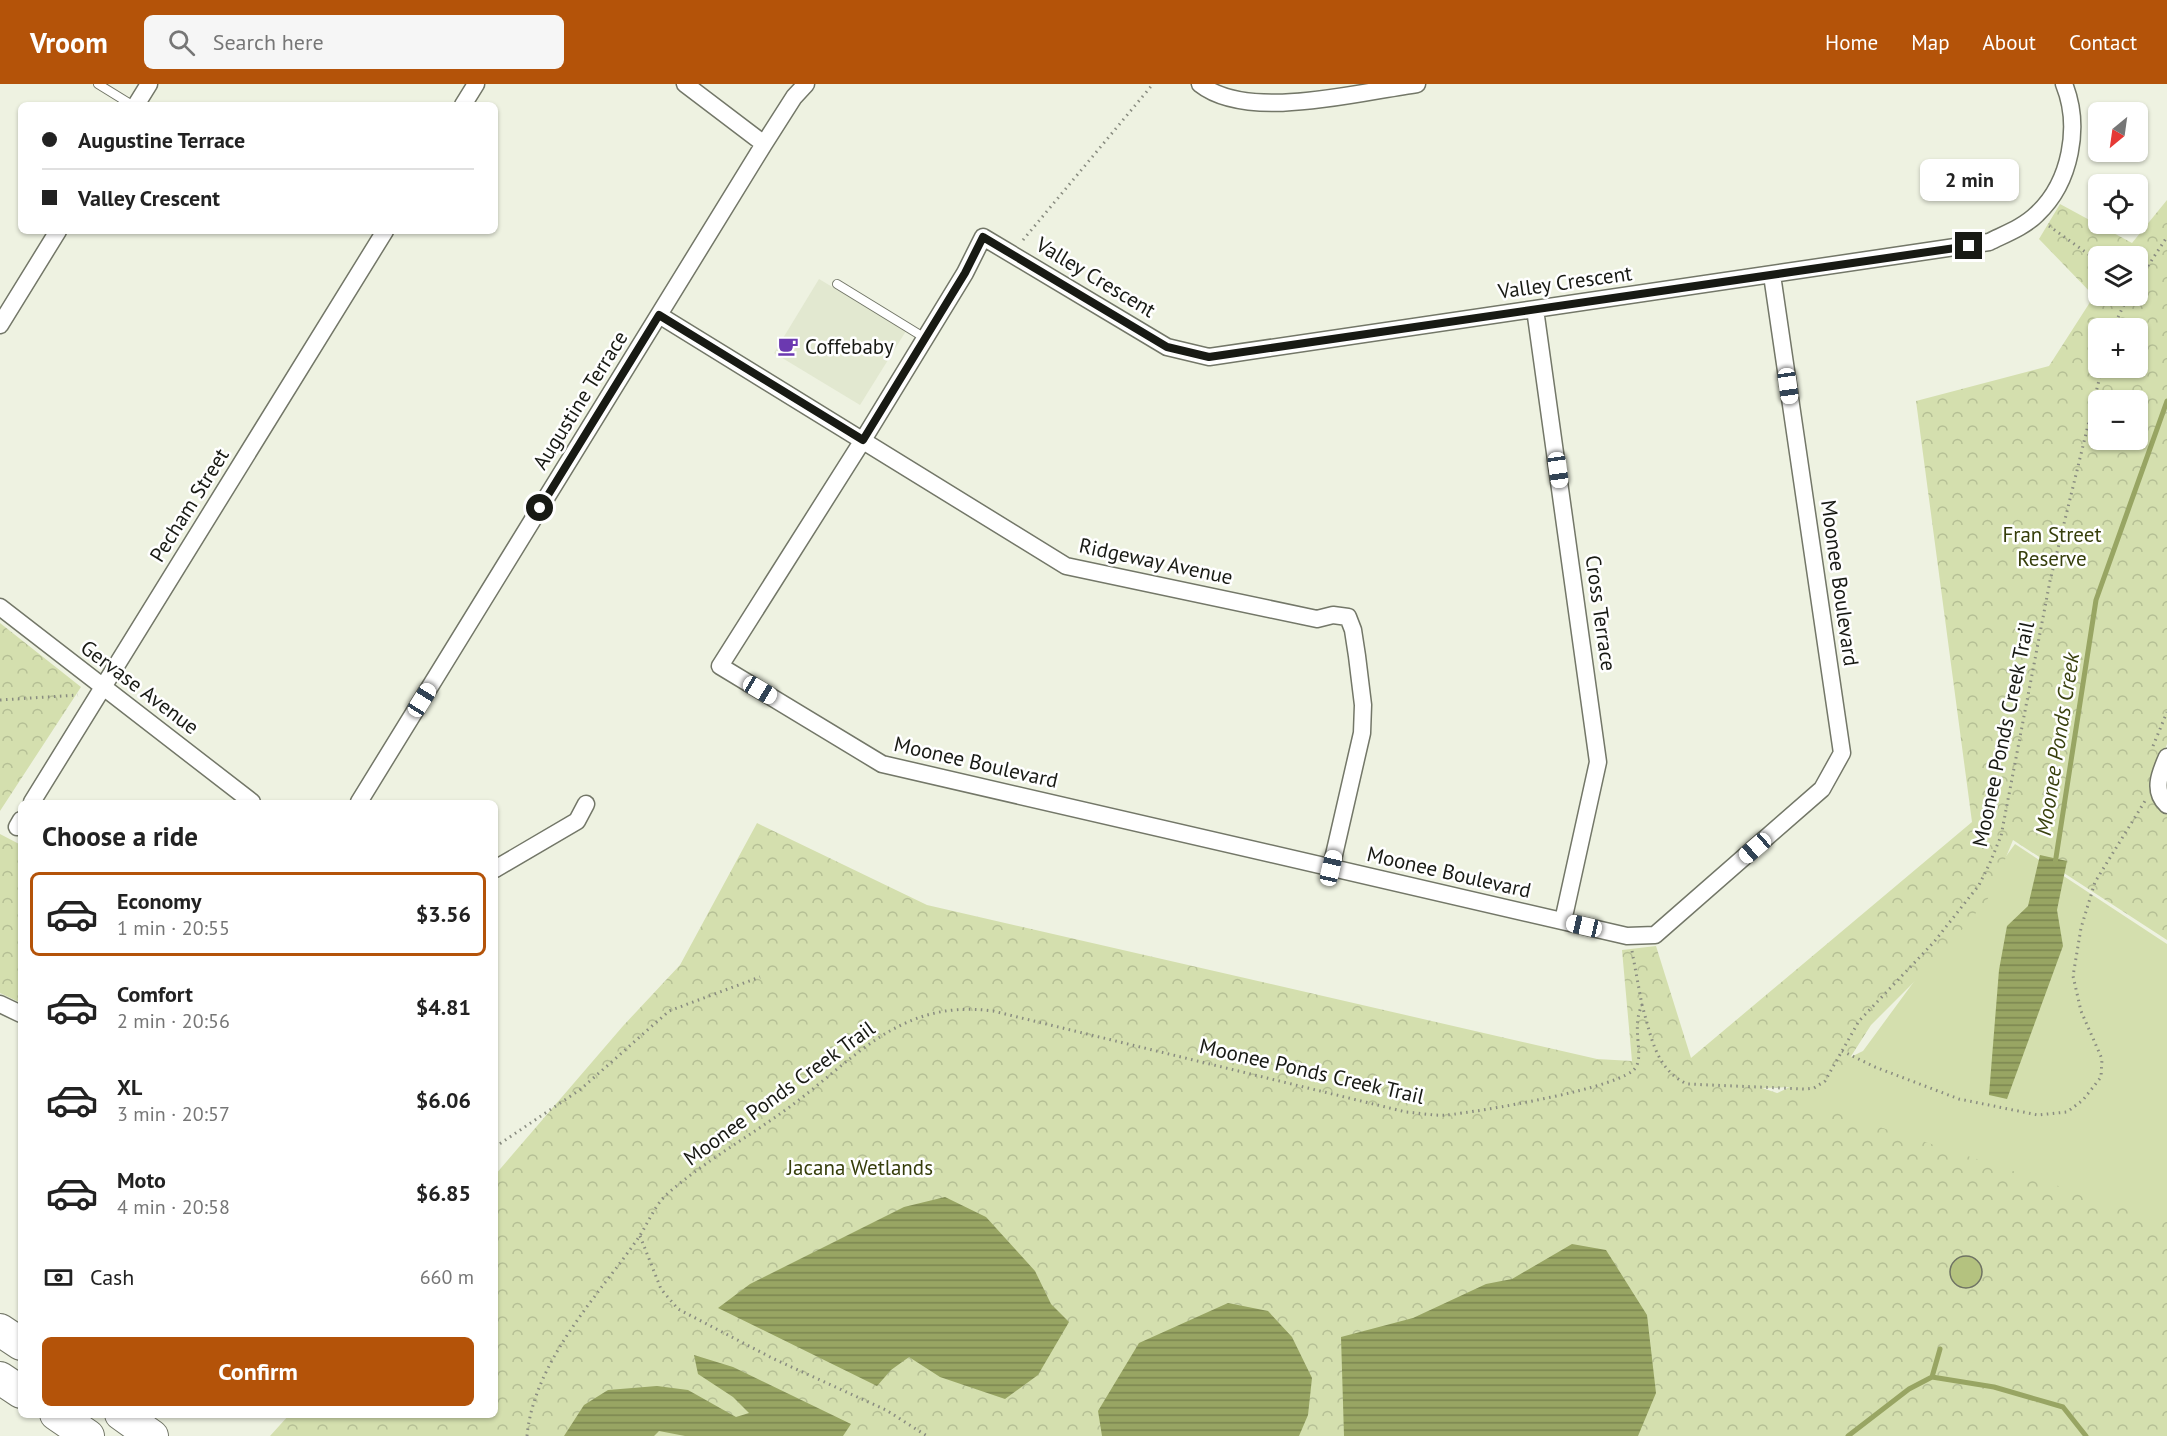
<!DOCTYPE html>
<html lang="en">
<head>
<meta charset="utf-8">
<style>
  :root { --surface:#fff; --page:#f6f6f6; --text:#222; --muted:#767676; --line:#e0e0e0; --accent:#b45309 }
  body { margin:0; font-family:"PT Sans",sans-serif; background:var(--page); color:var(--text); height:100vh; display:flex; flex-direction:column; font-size:22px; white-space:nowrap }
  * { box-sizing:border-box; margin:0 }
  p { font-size:20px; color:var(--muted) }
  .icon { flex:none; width:33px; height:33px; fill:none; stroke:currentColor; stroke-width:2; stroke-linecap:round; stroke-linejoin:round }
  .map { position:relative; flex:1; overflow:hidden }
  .side { position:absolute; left:18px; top:716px; width:480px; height:618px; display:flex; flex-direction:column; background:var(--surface); border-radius:9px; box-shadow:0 2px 4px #0004 }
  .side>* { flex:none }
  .top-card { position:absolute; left:18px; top:18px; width:480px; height:132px; border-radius:9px; box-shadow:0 2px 4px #0004; display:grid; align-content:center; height:132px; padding:0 24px; background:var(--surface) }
  .needle { width:39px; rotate:209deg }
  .buttons { position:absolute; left:2088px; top:18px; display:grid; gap:12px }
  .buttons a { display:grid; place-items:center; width:60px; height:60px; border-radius:9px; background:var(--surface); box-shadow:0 2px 4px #0004; font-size:30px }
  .end { position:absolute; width:27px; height:27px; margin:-14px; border:8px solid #181a14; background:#fff; box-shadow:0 0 0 3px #fff }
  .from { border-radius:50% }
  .bubble { position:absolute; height:42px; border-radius:9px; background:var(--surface); box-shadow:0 2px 4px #0004; font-size:20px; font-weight:800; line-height:42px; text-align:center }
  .car { position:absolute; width:18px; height:36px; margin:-18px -9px; border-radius:8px; box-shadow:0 0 4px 2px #0007; background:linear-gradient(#fff 24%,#345 0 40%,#fff 0 76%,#345 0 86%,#fff 0) }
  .top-card b { display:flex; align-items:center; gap:21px; height:57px; font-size:22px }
  .top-card b+b { border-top:2px solid var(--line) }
  .top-card i { width:15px; height:15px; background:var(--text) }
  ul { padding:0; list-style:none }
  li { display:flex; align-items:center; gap:18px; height:84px; margin:0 12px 9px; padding:0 12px; border:3px solid transparent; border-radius:9px }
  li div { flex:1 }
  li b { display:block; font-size:22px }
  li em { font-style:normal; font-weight:800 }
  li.active { border-color:var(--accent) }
  li>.icon { width:54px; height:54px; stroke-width:1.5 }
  h2 { padding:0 24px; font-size:27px; line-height:72px }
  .pay { display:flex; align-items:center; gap:15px; height:66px; padding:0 24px; font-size:22px }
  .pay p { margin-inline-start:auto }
  .button { display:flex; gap:12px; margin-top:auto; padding:12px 24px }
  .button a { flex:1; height:69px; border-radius:9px; background:var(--accent); color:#fff; font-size:24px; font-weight:800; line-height:69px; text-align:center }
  header { display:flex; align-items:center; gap:36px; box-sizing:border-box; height:84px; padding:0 30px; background:var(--accent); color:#fff }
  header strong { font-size:28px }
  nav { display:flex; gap:33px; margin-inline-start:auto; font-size:21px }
  .search { width:420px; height:54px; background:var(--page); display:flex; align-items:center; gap:15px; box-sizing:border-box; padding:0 21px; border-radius:9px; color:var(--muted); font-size:22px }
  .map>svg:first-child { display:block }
</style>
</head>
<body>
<header>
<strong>Vroom</strong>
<div class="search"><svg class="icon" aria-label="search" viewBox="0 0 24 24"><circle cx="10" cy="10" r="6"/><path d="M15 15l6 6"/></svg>Search here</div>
<nav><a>Home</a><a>Map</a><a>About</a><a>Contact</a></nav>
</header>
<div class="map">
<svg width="2167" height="1352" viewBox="0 0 2167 1352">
  <defs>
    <pattern id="park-crowns" width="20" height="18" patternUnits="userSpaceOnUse" patternTransform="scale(1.5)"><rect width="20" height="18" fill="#d4dfae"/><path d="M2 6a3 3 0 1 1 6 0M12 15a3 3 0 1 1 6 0" fill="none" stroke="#b5bf95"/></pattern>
    <pattern id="water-rules" width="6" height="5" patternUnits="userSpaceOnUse" patternTransform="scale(1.5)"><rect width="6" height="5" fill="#98a563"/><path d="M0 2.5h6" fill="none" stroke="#7b8650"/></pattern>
  </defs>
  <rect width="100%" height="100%" fill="#eef2e1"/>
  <path fill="#e2e8d0" d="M819,195L906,247L860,321L774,269Z"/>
  <path fill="#d4dfae" d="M2015,760L2167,860V1146L1765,1015L1863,967Z"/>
  <path fill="url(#park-crowns)" fill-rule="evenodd" d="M2167,116V660L2151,698L2158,722L2167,731V856L2013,756L1990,812L1941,871L1871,941L1832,1002L1762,1004L2167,1138V1352H270L289,1331L495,1330V1091L623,942L680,881L757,739L927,821L1597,975L1632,977L1622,866L1656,862L1691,974L1972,738L1916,317L2049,282L2094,212L2039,155L2060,120L2132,159ZM2098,172H2138V212H2098ZM2098,244H2138V284H2098ZM2098,316H2138V356H2098Z
    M0,539L81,603L0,727Z
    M0,750L21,761V919L0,909Z"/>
  <path fill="url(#water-rules)" d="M2040,771L2067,777L2057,826L2063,862L2007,1015L1989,1011L1999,886L2007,842L2028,822Z
    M945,1113L986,1133L1035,1187L1051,1220L1069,1238L1038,1291L1005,1315L940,1293L909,1273L891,1286L877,1302L718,1224L750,1200L904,1123Z
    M1572,1160L1606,1166L1647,1231L1656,1309L1638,1352H1344L1341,1253L1413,1234L1486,1200L1512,1195Z
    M1228,1219L1268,1227L1292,1253L1312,1294L1308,1331L1299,1352H1102L1098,1327L1139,1259Z
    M694,1271L733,1283L851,1340L843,1352H685L659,1347L654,1352H564L584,1321L608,1306L657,1302L688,1306L736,1333L749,1329L733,1313L698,1290Z"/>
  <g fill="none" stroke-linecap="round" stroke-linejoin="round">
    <path stroke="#98a563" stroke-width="5" d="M2055,780L2096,516L2167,317
      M1932,1293L1994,1303L2063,1323L2086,1352
      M1848,1352L1909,1305L1932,1293L1940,1265"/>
  </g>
  <path fill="#b4c27f" stroke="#6f7364" stroke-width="1.5" d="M1950 1188a16 16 0 1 1 32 0a16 16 0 1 1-32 0Z"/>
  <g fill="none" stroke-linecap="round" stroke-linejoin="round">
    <g stroke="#737768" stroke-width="10">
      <path id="service" d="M98,0L132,21
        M837,200L925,254"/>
    </g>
    <g stroke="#737768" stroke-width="19">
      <path id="minor" d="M685,0L764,60
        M1200,0C1248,38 1359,8 1417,0
        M136,21L149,0
        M463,21L476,0
        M1772,191L1842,669L1822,705L1655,851L1627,852L882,680L720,582L863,356L965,189L983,153L1167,263L1209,273L1989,158C2005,150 2024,143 2037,130C2071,98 2081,42 2064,0
        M1535,225L1598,678L1563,837
        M659,231L1066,482L1317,535L1333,531L1348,533L1353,546L1357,572L1363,621L1362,649L1331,784
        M0,241L58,147
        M0,523L252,718
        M2167,673C2160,689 2152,707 2167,721
        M32,718L385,147
        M359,718L764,60L794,13L806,0
        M17,743L21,736
        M495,785L577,737L586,720
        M0,920L21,930"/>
    </g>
    <g stroke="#737768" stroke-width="34">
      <path id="motorway" d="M0,1246L21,1260
        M0,1294L21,1308
        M56,1330L88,1352
        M121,1330L152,1352"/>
    </g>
    <path stroke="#898c80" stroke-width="3" stroke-dasharray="1.5 4.5" stroke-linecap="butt" d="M2049,142L2098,177
      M1023,156L1153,0
      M2138,182L2148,180
      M2138,197L2167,153
      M2113,244L2128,212
      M0,616L78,611
      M2153,662L2167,628
      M1632,867L1642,921
      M1842,967L1875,983L1959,1015L2038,1031L2067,1028L2083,1016L2101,993L2102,975L2081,927L2073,892L2081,844L2095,798L2145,717
      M495,1063L581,1005L669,927L760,893
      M640,1152L661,1205L678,1225L774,1275L886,1326L927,1352
      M527,1352C534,1277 598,1212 639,1153C648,1139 654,1123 666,1111C702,1079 745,1055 784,1027C853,978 898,914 993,927L1406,1028C1420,1029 1434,1032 1447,1031C1476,1028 1625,1004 1636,983C1644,969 1631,944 1642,921C1651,951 1655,985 1687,1000L1805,1005L1814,1004L1825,997L1859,937L1934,858L1979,801L1989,781L2001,752L2050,497L2102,284"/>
    <use href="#service" stroke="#fff" stroke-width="8"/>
    <use href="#minor" stroke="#fff" stroke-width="16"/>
    <use href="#motorway" stroke="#fff" stroke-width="32"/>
  </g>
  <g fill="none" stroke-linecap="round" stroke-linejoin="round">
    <path stroke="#181a14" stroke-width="8" d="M540,424L659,231L863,356L965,189L983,153L1167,263L1209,273L1969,162"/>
  </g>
  <defs>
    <g id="cafe-bare" transform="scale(1.62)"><path d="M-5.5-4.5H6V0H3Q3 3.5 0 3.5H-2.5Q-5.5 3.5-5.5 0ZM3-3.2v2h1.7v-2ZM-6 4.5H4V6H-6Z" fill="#6b39b0" stroke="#fff" stroke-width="2.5" paint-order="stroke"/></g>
  </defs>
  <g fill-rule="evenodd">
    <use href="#cafe-bare" x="788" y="262"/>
  </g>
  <g text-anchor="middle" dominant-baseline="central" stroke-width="5" stroke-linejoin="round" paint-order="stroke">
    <g font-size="21" fill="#181a14" stroke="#fff">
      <text transform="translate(1096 193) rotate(31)">Valley Crescent</text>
      <text transform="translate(1565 198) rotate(-8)">Valley Crescent</text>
      <text transform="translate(580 316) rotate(-58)">Augustine Terrace</text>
      <text transform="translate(189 421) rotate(-58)">Pecham Street</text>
      <text transform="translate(1156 477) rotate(12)">Ridgeway Avenue</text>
      <text transform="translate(1840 499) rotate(82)">Moonee Boulevard</text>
      <text transform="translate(1601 529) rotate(82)">Cross Terrace</text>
      <text transform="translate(140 603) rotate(37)">Gervase Avenue</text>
      <text transform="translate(2003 650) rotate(-78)">Moonee Ponds Creek Trail</text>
      <text transform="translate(976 678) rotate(13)">Moonee Boulevard</text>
      <text transform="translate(1449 788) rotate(13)">Moonee Boulevard</text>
      <text transform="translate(1312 987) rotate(13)">Moonee Ponds Creek Trail</text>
      <text transform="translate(779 1009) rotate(-36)">Moonee Ponds Creek Trail</text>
    </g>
    <g font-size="21" fill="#181a14" stroke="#fff" text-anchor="start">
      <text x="805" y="262">Coffebaby</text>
    </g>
    <g font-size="21" fill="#363e0b" stroke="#fff">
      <text x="2052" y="450">Fran Street<tspan x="2052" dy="24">Reserve</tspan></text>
      <text x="860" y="1083">Jacana Wetlands</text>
    </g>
    <g font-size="22" font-style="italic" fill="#39410e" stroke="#fff">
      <text transform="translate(2057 660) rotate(-81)">Moonee Ponds Creek</text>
    </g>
  </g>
</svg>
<div class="buttons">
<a><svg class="needle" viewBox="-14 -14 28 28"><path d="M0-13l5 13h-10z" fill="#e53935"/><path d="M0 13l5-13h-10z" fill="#767676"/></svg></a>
<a><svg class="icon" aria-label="locate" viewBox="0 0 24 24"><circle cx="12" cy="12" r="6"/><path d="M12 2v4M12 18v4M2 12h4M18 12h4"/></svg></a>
<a><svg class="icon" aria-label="layers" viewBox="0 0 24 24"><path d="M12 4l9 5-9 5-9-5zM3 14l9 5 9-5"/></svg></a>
<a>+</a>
<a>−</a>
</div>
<i class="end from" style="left:540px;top:424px"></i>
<i class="end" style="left:1969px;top:162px"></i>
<div class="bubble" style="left:1920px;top:75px;width:99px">2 min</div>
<i class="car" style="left:1788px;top:302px;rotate:172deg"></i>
<i class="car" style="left:1558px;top:386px;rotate:172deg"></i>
<i class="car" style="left:760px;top:606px;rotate:121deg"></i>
<i class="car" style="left:422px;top:616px;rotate:32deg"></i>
<i class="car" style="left:1755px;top:764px;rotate:229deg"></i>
<i class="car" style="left:1331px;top:784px;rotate:13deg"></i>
<i class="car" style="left:1584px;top:842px;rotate:283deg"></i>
<div class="top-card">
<b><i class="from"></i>Augustine Terrace</b>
<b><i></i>Valley Crescent</b>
</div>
<section class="side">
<h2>Choose a ride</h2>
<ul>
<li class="active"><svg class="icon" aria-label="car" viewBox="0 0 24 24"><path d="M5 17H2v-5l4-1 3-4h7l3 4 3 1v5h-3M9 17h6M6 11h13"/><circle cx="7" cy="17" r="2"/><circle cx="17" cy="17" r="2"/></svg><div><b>Economy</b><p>1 min · 20:55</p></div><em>$3.56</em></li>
<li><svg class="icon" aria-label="car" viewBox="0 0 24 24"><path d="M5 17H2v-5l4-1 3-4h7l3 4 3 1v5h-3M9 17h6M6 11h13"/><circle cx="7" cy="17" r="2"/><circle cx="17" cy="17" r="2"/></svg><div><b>Comfort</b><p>2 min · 20:56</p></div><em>$4.81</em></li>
<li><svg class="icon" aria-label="car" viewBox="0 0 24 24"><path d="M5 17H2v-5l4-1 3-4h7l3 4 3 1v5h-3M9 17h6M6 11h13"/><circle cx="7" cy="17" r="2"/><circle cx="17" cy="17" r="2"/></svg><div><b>XL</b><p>3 min · 20:57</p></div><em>$6.06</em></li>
<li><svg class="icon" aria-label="car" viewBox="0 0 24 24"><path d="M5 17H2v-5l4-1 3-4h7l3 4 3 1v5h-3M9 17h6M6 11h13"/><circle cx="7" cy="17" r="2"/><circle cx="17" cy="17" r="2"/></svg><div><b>Moto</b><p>4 min · 20:58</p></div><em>$6.85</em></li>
</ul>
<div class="pay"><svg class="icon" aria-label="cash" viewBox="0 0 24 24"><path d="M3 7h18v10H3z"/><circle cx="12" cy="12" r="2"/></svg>Cash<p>660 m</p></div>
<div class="button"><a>Confirm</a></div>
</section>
</div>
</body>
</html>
